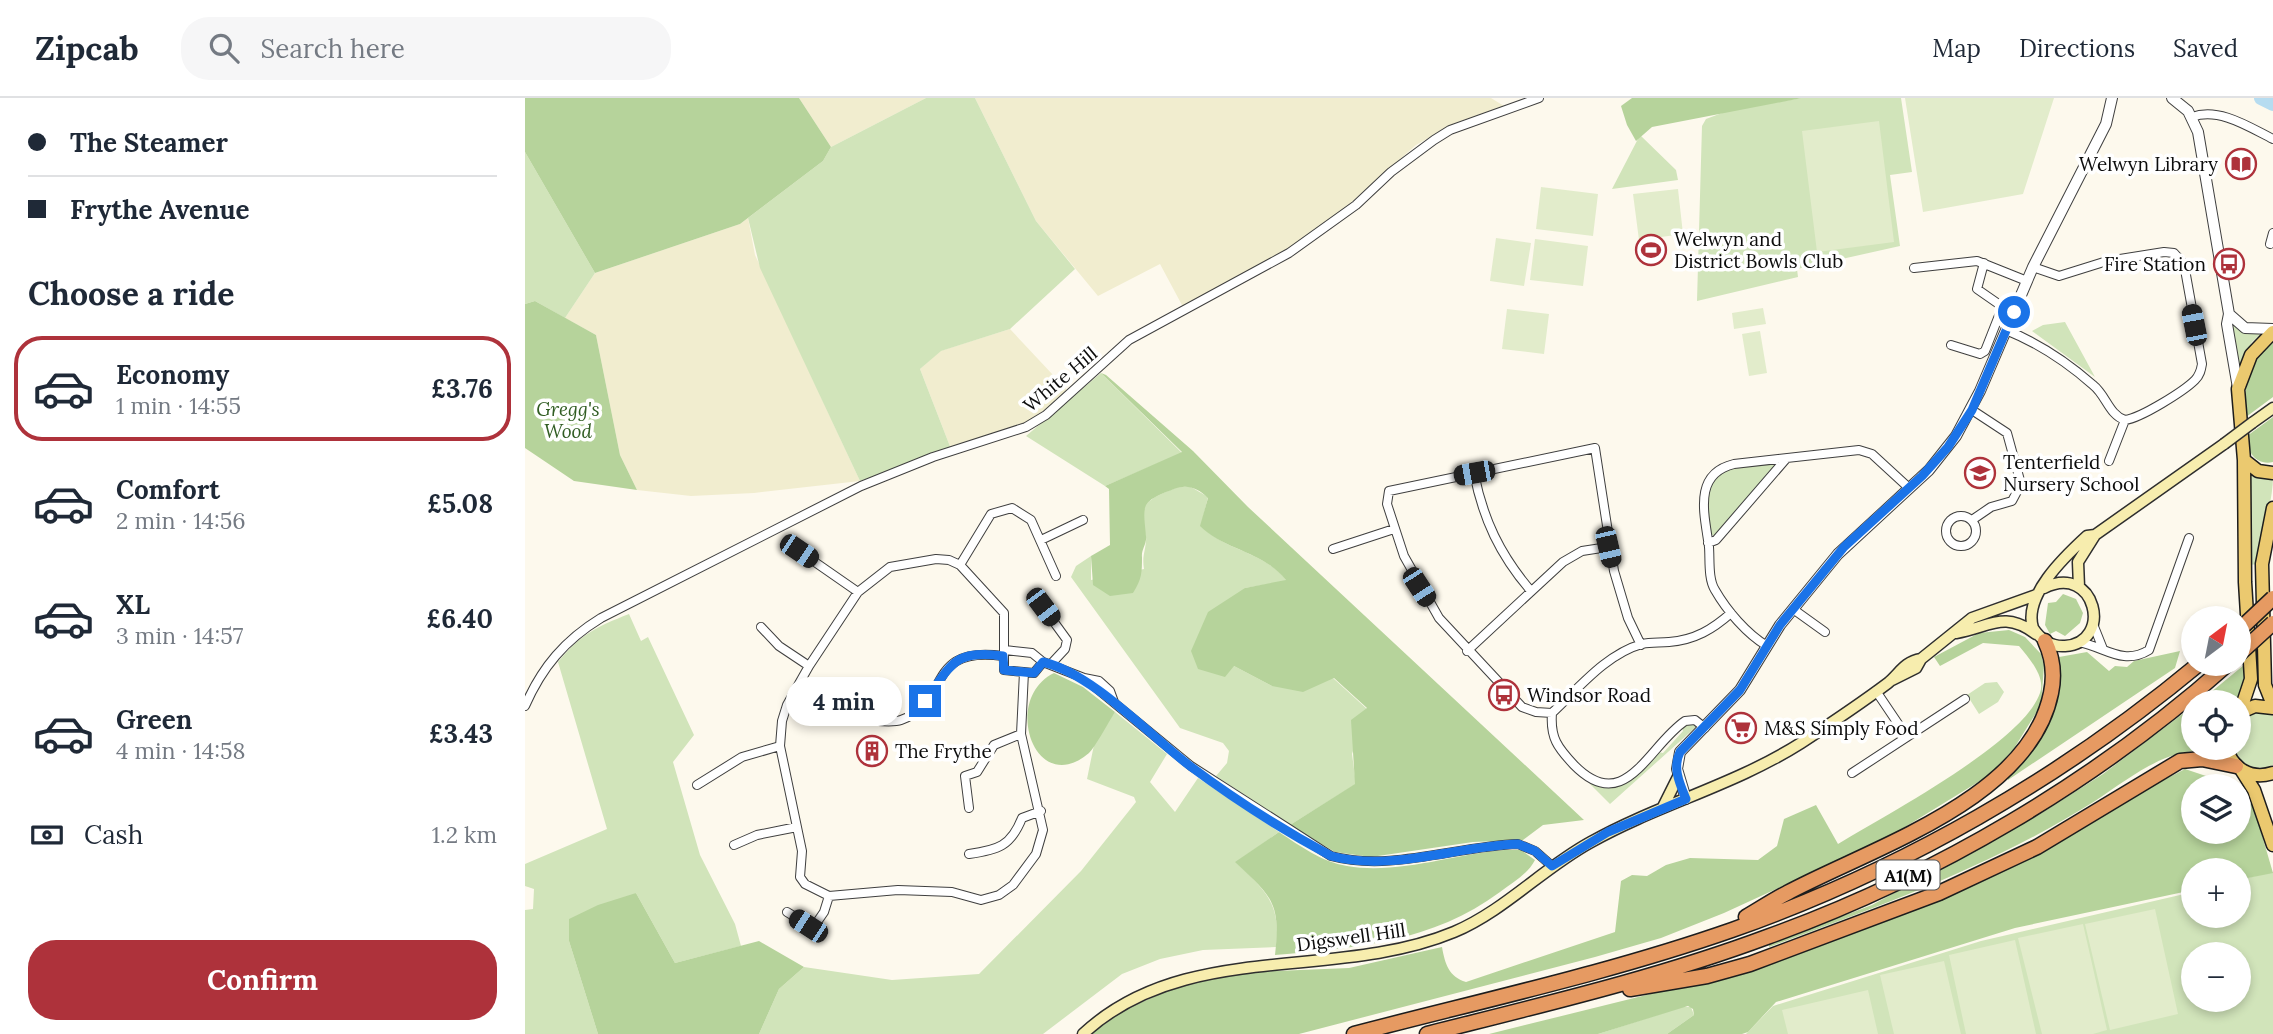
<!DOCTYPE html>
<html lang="en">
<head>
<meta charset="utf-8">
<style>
  :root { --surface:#fff; --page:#f6f6f7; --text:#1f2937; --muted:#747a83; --line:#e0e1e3; --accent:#ae323b }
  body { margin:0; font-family:Lora,serif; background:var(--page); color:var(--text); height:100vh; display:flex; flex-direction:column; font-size:26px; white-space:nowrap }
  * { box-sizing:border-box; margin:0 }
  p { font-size:23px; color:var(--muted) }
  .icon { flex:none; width:38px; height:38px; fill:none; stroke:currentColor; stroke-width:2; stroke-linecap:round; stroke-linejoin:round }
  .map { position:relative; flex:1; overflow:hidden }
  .side { display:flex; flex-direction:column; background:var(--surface); width:525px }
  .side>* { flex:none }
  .hud { display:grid; align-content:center; height:154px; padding:0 28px; background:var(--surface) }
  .needle { width:46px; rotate:32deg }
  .tools { position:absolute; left:1656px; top:508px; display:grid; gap:14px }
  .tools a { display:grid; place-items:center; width:70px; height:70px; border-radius:50%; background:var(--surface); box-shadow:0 4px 10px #0003; font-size:35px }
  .end { position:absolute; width:32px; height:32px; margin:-16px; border:9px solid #1a73e8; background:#fff; box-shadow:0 0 0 4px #fff }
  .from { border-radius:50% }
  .bubble { position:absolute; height:49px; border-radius:24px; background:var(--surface); box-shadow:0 4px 10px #0003; font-size:23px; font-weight:700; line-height:49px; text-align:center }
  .car { position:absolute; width:21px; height:42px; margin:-21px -10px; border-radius:9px; box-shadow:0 0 5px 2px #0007; background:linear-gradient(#222 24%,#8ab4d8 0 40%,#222 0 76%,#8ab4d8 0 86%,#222 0) }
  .hud b { display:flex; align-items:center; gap:24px; height:66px; font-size:26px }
  .hud b+b { border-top:2px solid var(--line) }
  .hud i { width:18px; height:18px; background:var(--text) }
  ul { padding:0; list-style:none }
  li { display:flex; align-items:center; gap:21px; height:105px; margin:0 14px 10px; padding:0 14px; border:4px solid transparent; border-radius:28px }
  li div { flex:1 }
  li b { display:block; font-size:26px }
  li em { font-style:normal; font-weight:700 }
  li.current { border-color:var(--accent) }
  li>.icon { width:63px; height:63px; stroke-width:1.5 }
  h2 { padding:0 28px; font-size:32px; line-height:84px }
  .pay { display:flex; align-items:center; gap:18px; height:77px; padding:0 28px; font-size:26px }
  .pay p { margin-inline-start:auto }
  .action { display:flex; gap:14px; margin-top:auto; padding:14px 28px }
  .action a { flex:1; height:80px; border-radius:28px; background:var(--accent); color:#fff; font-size:28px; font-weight:700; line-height:80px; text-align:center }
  header { display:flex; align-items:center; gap:42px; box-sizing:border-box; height:98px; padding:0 35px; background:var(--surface); border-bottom:2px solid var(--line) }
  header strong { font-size:33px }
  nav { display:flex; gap:38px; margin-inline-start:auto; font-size:24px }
  .search { width:490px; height:63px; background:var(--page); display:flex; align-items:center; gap:18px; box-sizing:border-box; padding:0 24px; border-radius:28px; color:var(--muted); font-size:26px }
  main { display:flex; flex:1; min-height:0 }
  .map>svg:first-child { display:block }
</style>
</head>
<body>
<header>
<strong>Zipcab</strong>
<div class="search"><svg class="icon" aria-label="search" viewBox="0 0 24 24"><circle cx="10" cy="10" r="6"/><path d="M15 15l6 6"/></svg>Search here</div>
<nav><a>Map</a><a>Directions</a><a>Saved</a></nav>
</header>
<main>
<section class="side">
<div class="hud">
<b><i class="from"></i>The Steamer</b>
<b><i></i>Frythe Avenue</b>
</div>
<h2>Choose a ride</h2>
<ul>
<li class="current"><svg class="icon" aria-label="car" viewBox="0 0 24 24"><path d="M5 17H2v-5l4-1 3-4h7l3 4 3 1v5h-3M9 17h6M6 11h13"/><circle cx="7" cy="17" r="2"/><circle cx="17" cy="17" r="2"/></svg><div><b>Economy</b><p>1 min · 14:55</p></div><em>£3.76</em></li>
<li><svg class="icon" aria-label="car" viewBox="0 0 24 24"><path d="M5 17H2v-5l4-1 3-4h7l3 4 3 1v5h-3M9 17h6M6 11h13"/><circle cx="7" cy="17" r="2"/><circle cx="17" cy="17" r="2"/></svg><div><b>Comfort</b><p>2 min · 14:56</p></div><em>£5.08</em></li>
<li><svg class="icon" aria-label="car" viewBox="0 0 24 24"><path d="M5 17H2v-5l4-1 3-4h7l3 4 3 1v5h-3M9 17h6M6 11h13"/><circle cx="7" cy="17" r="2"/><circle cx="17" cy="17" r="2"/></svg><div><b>XL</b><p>3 min · 14:57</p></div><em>£6.40</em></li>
<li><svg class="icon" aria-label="car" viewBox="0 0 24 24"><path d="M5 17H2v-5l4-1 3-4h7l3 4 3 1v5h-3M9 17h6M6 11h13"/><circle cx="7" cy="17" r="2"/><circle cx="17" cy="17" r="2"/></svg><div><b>Green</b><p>4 min · 14:58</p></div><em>£3.43</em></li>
</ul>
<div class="pay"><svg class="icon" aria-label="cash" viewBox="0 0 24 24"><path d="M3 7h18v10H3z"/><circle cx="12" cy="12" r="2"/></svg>Cash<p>1.2 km</p></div>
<div class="action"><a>Confirm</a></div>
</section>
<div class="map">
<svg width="1748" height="936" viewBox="0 0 1748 936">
  <rect width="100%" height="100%" fill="#fdf9ed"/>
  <path fill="#f1edcf" d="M274,0H401L306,49Z
    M450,0H966L979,8L930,25L891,47L802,126L765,150L658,209L635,166L573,198L511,123Z
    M223,120L230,157L335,383L229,395L166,398L112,392L95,357L71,237L40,220L70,175L215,126Z
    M485,231L543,293L499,329L426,351L395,271L415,253Z"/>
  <path fill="#d1e4ba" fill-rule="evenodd" d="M401,0H450L511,123L550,171L485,231L416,253L395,271L426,351L335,383L235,170L223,120L298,63L306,49Z
    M1277,0H1376L1387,74L1365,77L1375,148L1272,171L1273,179L1172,203L1177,28L1181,21L1205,12Z
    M1115,37L1151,72L1153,82L1087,91Z
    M0,54L70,175L40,220L10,203L0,206Z
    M1540,224L1570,279L1507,233L1518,227Z
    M1707,224L1719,233L1736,236L1727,244L1713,271Z
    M576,275L657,355L580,388L501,338Z
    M1254,365L1190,438L1185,436C1184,425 1180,413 1181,402C1183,367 1228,364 1254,365Z
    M1724,370L1748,378C1748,408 1735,436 1732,466L1725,467Z
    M653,389H666L683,399L676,428C702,454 739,453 762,483L720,490L709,568L747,588L808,580L842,611L827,656L831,686L765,727L691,678L702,665L704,653L698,645L655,630L546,479L551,468L566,458V482L619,471C617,459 620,454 621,443C622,435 616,429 616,421C616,401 639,395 653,389Z
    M104,516L116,543L123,539L169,637L148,664L175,757L210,826L216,848L150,865L111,795L44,843L73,936H0V812L8,811L9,791L0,788V766L82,731L33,564C56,536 71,529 104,516Z
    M1472,584L1479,594L1473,604L1454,616L1442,597L1460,585Z
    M590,614L642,656L625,684L650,714L673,680L754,734L711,764C740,793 756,804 751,849L678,852L635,861L597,876L518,936H234L254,891L279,869L367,882L454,876L556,773L611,704L609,699L562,681L570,642Z
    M1732,614L1748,617V667C1730,674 1715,667 1708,649H1713V625Z
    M1165,625L1172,628L1085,706L1064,685C1097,695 1112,677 1133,654L1138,655L1158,633L1157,628Z
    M1748,774V936H1221L1248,908L1456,843L1668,794V817H1713V782ZM1668,856H1713V901H1668Z
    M1157,909H1166L1169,917L1142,936H1073Z"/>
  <path fill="#b6d39b" d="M0,0H274L306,49L298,63L215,126L70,175L0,54Z
    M1107,0H1277L1127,29L1111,43L1102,27L1096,8Z
    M10,203L71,237L95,357L112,392L49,383L0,350V206Z
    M1748,243V299L1721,319C1718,289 1723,264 1748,243Z
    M576,275L581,277L668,353L723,409L1059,722L1018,727L998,742L948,744L846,759L810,754L765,727L830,686L826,622L842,610L809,580L778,594L747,588L709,568L700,579L673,571L666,553L683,514L720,490L761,482C738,453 701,453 675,428L683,400C673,390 662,386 649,391C615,404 618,406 621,438C622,446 616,452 617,459C617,474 617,481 608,495L585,498L568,487L566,458L585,447L584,391L580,388L657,354Z
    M1748,319V364C1731,368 1721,353 1722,338Z
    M1538,496L1551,501L1558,515L1555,525L1540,538L1531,533L1525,536L1520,527L1523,505L1531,504Z
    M1484,532L1500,539L1516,556L1519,568L1516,607L1488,652L1463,678L1362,740L1199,815L1136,840L1070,859L774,936H565L601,911L654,888L726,874L824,870L917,849C920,866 924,879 941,884L1090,834L1096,783L1107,777L1122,778L1141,767L1165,760L1233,762L1252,748L1259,721L1291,707L1313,746C1360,717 1498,645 1515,595C1521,579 1504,560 1494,548L1458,545L1415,568L1409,559L1454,535Z
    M1655,553L1650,570L1483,682L1482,676C1513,636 1535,613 1534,559L1562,554L1584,573L1590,568L1602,569L1609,563Z
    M1719,567L1720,582L1713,604H1674Z
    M529,575L558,589L590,614C583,625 571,648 564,655C510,701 476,601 529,575Z
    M1668,608V649H1695V655C1647,644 1608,678 1570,703C1469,767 1356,808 1244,849V846L1347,807L1512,718L1578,676Z
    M1660,671L1711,688H1668V733H1713V690L1729,710L1748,775L1713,782V772H1668V792L1490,830L1251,904L1223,934L1217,936H1142L1169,917L1168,911L1163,908L1073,936H964L1210,875L1395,809Z
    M754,734C775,748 797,764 822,768C872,777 929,756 979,752H996L1010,762C1003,776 987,785 975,794C908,844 831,850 750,857C756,804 747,799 710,764Z
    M111,795L150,865L234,843L279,869L254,891L234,936H73L44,843V821L73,807Z"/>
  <path fill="#e2eccb" d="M1380,0H1529L1498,96L1398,114Z
    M1354,23L1369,144L1292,154L1277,33Z
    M1016,89L1073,96L1068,138L1011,131Z
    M1153,91L1158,136L1114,142L1108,96Z
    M971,140L1006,145L999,188L965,183Z
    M1010,141L1063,148L1058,188L1005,182Z
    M1238,210L1241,226L1209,231L1207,215Z
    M982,211L1024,216L1019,256L977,251Z
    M1235,233L1242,275L1224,278L1217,236Z
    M1630,811L1653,916L1585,932L1560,826Z
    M1558,826L1582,932L1568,936H1517L1493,840Z
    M1490,842L1511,936H1441L1424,857Z
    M1419,863L1436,936H1369L1355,877Z
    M1343,892L1353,936H1263L1257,912Z"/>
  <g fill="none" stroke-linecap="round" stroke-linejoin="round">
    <path stroke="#b6dcf0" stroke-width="14" d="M1736,0L1748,6"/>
    <g stroke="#3f3f3f" stroke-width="10">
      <path id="minor" d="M1667,19C1694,9 1724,29 1748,41
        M1745,146L1748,135
        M1389,170L1452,163L1502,183
        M1481,232C1513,245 1542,264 1568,287C1581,297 1584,317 1600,322C1616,320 1659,293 1670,282C1675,277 1676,272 1677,266L1659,166L1649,155L1639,154L1582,163L1534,178L1508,169
        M1426,247L1455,256L1460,253L1475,215V207L1452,191L1459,165
        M1447,312L1482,335L1496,386L1487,403L1466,409L1447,422
        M1584,363L1600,322
        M949,375C958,421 975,457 1006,493
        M1421 433a15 15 0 1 1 30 0a15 15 0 1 1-30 0Z
        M516,442L558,422
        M1183,445L1191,442L1261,361
        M808,451L869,431
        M274,453L333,494
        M435,467L466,416L487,410L506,422L531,478
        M518,509L542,542L540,551L526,566
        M1268,511L1300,534
        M1568,526L1578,551
        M236,529L254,548L284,568
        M1554,544C1580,549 1598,568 1624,552L1664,440
        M1116,547L1103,520L1089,473L1070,350L864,393L862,406L879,458L914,520L997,609L1011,614L1027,615C1053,591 1081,556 1117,546C1126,544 1135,545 1144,544C1170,542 1188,531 1206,515
        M1242,548C1222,536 1202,513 1190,492C1183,481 1185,462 1184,449C1180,418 1167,376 1209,366L1334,352L1347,356L1384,390
        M480,552L507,555L518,564L559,580L574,583L585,593L589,604
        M942,553L1038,464L1057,453L1083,449
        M499,574L496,636L518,732L511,756L488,787L474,797L456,802L427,794L373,792L304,798L280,786L275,779L277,753L255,648L257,623L262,607L284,568L333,494L365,469L411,461L424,462L435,467L479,515V572L509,575L518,564
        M559,580L666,668L806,758C866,774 932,748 993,746L1010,753L1027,768
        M1351,593L1382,639
        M0,608C17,569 40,542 76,520L336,388L408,359L501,329L521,317L604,242L764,155L831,107L866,74L909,42L925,32L1014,0
        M1027,615C1025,640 1033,650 1049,667C1100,719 1123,648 1160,623L1170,622L1180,630
        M333,622C345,621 365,626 376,622C427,604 399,547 478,558
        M1327,675L1440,601
        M172,687L217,659L255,648
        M444,710L440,678L452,674L469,647L496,636
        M209,747L232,737L272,729
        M444,756C473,752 486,748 497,720L516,713
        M262,814L288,830L299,814L304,798"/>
    </g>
    <g stroke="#3f3f3f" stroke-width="12">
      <path id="tertiary" d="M1647,0L1663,13L1673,34L1704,216L1702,226L1713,290
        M1704,216L1720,230L1748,231
        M1161,701L1152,671L1155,654L1215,592L1255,527L1313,456L1404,372L1431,338L1455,293L1508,169L1581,26L1587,0"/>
    </g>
    <g stroke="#2e2e2e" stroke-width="13">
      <path id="secondary" d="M1727,325L1748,310
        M1554,489L1553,464L1570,437
        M1519,490C1571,464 1589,545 1540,548C1526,549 1516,542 1508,530C1498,498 1539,459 1562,438L1570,437L1699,346
        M1431,535C1465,529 1479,512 1511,536
        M1367,582L1391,570L1396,561L1447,520L1511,497
        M1138,709L1153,679
        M558,936C660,841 809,884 929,834C979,813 1018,770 1066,744C1134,706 1210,687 1276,645C1305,626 1335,606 1363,585C1375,575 1379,564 1396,561"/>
    </g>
    <g stroke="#1d1d1d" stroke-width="15">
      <path id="primary" d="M1719,362L1733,373L1748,375
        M1748,410L1737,466L1740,587L1748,607
        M1715,614L1726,581L1720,484L1719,362L1713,291L1726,257L1748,234
        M1714,615L1730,608L1748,610
        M1701,649C1707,671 1726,682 1748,675
        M1717,673L1729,692L1748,747"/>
    </g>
    <g stroke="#1d1d1d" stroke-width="17">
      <path id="motorway" d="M1221,819C1235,811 1248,802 1262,795C1346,750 1505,701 1526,595C1530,576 1528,560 1520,543
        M1105,891L1182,878L1225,866L1414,795L1512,749L1655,663L1677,661L1711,668
        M829,936C955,903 1084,875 1207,832C1377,772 1537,680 1675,565
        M902,936C1016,907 1132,880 1242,839C1409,779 1572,683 1704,565"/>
    </g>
    <use href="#minor" stroke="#fff" stroke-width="8"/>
    <use href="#tertiary" stroke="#fff" stroke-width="10"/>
    <use href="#secondary" stroke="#f7edae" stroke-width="10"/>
    <use href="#primary" stroke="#ebc96f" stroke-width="12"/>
    <use href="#motorway" stroke="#e69a62" stroke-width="14"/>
    <g stroke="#2e2e2e" stroke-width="13" stroke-linecap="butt">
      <path id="secondary-bridge" d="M1699,346L1727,325"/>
    </g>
    <g stroke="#1d1d1d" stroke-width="17" stroke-linecap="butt">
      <path id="motorway-bridge" d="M1713,533L1748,500
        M1713,557L1748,525"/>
    </g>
    <use href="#secondary-bridge" stroke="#f7edae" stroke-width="10"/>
    <use href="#motorway-bridge" stroke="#e69a62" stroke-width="14"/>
  </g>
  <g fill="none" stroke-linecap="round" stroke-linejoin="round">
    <path stroke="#1a73e8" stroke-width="9" d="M400,603C427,566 429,551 478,558L479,572L509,575L518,564C568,576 623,636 665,668C709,701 758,732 806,758C866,774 932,748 993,746L1010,753L1027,768L1083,734L1161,701C1155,686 1147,670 1155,654L1215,592L1255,527L1319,449L1397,378L1423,349L1447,312L1489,214"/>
  </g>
  <defs>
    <g id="library-ring" transform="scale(1.575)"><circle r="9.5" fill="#fff" stroke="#ae323b" stroke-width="1.5"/><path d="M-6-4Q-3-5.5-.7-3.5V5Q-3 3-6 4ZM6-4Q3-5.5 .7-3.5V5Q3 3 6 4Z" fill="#ae323b"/></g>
    <g id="stadium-ring" transform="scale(1.575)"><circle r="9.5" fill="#fff" stroke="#ae323b" stroke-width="1.5"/><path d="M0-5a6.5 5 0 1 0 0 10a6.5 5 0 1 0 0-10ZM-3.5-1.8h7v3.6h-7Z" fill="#ae323b"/></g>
    <g id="bus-ring" transform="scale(1.575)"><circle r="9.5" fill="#fff" stroke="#ae323b" stroke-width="1.5"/><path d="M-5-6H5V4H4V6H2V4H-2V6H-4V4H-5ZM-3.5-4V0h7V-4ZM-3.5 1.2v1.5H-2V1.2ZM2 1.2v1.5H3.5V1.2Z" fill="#ae323b"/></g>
    <g id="school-ring" transform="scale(1.575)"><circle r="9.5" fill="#fff" stroke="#ae323b" stroke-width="1.5"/><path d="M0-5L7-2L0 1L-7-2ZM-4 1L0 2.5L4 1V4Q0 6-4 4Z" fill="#ae323b"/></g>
    <g id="supermarket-ring" transform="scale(1.575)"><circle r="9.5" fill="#fff" stroke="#ae323b" stroke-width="1.5"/><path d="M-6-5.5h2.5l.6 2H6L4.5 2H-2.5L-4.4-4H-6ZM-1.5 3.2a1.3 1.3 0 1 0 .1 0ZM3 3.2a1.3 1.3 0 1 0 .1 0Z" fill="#ae323b"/></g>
    <g id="building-ring" transform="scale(1.575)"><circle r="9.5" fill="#fff" stroke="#ae323b" stroke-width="1.5"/><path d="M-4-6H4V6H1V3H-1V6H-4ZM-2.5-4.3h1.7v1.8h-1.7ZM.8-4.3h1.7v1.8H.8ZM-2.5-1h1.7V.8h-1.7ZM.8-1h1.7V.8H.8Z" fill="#ae323b"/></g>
  </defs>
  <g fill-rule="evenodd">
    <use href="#library-ring" x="1716" y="66"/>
    <use href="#stadium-ring" x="1126" y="152"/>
    <use href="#bus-ring" x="1704" y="166"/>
    <use href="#school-ring" x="1455" y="375"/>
    <use href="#bus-ring" x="979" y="597"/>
    <use href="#supermarket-ring" x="1216" y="630"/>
    <use href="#building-ring" x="347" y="653"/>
  </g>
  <g text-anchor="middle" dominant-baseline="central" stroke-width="7" stroke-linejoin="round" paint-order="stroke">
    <rect fill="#fff" stroke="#555" stroke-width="2" x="1351.5" y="762.5" width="63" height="29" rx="5"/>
    <g font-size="18" font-weight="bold" fill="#0c0c0c">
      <text x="1383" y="777">A1(M)</text>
    </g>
    <g font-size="19" fill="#0c0c0c" stroke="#fff" text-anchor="start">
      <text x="1693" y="66" text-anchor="end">Welwyn Library</text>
      <text x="1149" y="141">Welwyn and<tspan x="1149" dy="22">District Bowls Club</tspan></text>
      <text x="1681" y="166" text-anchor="end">Fire Station</text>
      <text x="1478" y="364">Tenterfield<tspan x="1478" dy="22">Nursery School</tspan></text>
      <text x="1002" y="597">Windsor Road</text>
      <text x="1239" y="630">M&amp;S Simply Food</text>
      <text x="370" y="653">The Frythe</text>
    </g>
    <g font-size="19" fill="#0c0c0c" stroke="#fff">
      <text transform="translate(535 281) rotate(-40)">White Hill</text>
      <text transform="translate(826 839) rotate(-8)">Digswell Hill</text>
    </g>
    <g font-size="19" font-style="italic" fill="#315d23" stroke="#fff">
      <text x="43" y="311">Gregg's<tspan x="43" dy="22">Wood</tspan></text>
    </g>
  </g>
</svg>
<div class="tools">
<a><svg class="needle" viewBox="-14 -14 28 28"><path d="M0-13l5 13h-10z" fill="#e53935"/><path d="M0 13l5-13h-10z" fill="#747a83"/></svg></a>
<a><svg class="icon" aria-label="locate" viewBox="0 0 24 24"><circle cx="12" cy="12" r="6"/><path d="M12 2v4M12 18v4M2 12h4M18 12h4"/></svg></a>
<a><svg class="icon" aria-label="layers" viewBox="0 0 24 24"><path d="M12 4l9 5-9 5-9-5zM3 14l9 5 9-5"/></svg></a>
<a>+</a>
<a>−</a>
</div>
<i class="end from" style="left:1489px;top:214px"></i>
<i class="end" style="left:400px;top:603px"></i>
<div class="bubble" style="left:261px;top:579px;width:116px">4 min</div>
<i class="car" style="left:1669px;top:227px;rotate:349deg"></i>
<i class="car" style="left:949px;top:375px;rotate:260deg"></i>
<i class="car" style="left:1083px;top:449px;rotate:167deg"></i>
<i class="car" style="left:274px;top:453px;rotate:124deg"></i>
<i class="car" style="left:894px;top:489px;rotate:147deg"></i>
<i class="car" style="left:518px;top:509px;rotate:143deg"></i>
<i class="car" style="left:283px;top:828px;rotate:303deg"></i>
</div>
</main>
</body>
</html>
